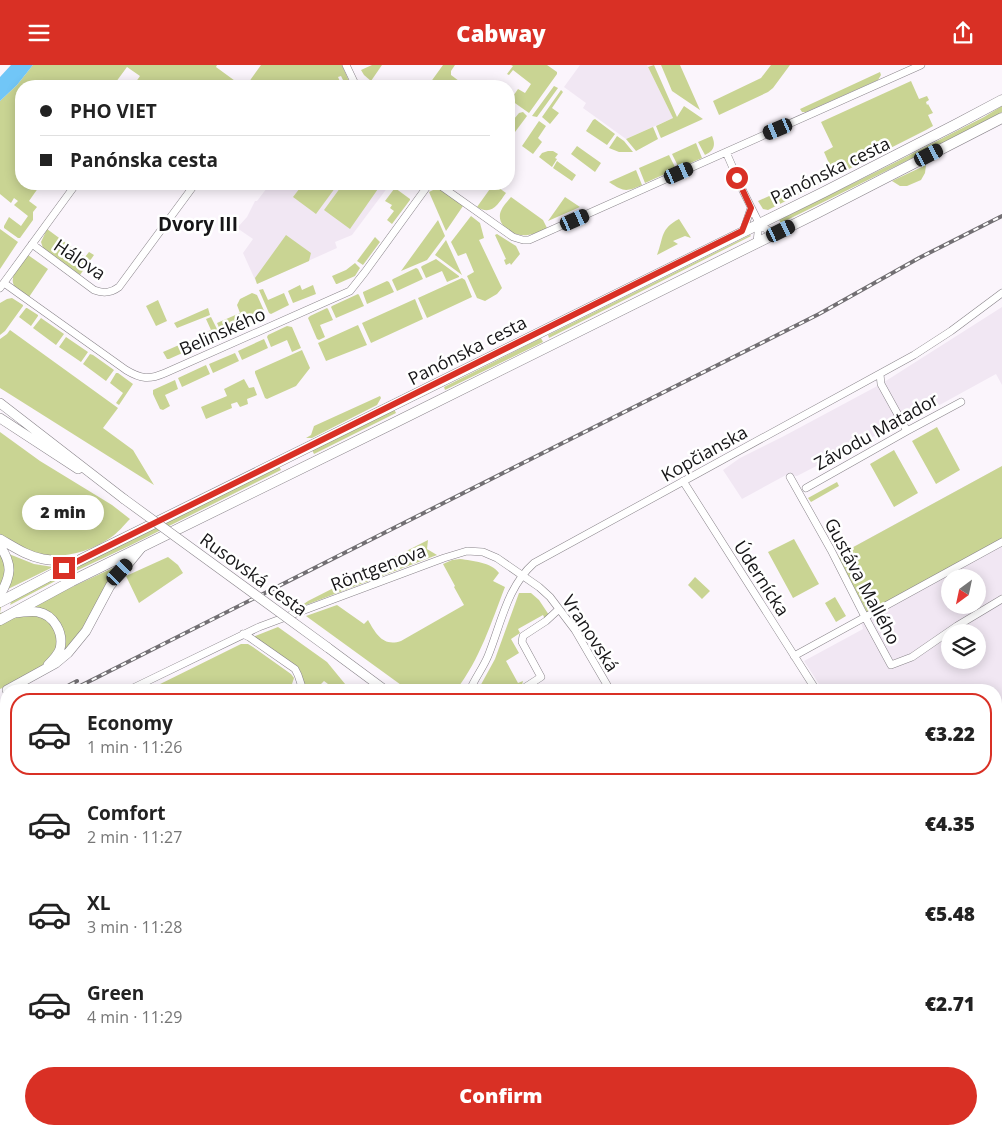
<!DOCTYPE html>
<html lang="en">
<head>
<meta charset="utf-8">
<style>
  :root { --surface:#fff; --page:#f6f6f6; --text:#222; --muted:#767676; --line:#e0e0e0; --accent:#d93025 }
  body { margin:0; font-family:"Open Sans",sans-serif; background:var(--page); color:var(--text); height:100vh; display:flex; flex-direction:column; font-size:19px; white-space:nowrap }
  * { box-sizing:border-box; margin:0 }
  p { font-size:16px; color:var(--muted) }
  .icon { flex:none; width:28px; height:28px; fill:none; stroke:currentColor; stroke-width:2; stroke-linecap:round; stroke-linejoin:round }
  .map { position:relative; flex:1; overflow:hidden }
  .drawer { position:absolute; left:0px; top:619px; width:1002px; height:451px; display:flex; flex-direction:column; background:var(--surface); border-radius:20px 20px 0 0; box-shadow:0 2px 12px #0003 }
  .drawer>* { flex:none }
  .hud { position:absolute; left:15px; top:15px; width:500px; height:110px; border-radius:20px; box-shadow:0 2px 12px #0003; display:grid; align-content:center; height:110px; padding:0 25px; background:var(--surface) }
  .needle { width:32px; rotate:213deg }
  .controls { position:absolute; left:941px; top:504px; display:grid; gap:10px }
  .controls a { display:grid; place-items:center; width:45px; height:45px; border-radius:50%; background:var(--surface); box-shadow:0 2px 12px #0003; font-size:25px }
  .end { position:absolute; width:22px; height:22px; margin:-11px; border:6px solid #d93025; background:#fff; box-shadow:0 0 0 2px #fff }
  .from { border-radius:50% }
  .bubble { position:absolute; height:35px; border-radius:18px; background:var(--surface); box-shadow:0 2px 12px #0003; font-size:16px; font-weight:800; line-height:35px; text-align:center }
  .car { position:absolute; width:15px; height:30px; margin:-15px -8px; border-radius:6px; box-shadow:0 0 4px 1px #0007; background:linear-gradient(#222 24%,#8ab4d8 0 40%,#222 0 76%,#8ab4d8 0 86%,#222 0) }
  .hud b { display:flex; align-items:center; gap:18px; height:48px; font-size:19px }
  .hud b+b { border-top:1px solid var(--line) }
  .hud i { width:12px; height:12px; background:var(--text) }
  ul { padding:9px 0 0; list-style:none }
  li { display:flex; align-items:center; gap:15px; height:82px; margin:0 10px 8px; padding:0 15px; border:2px solid transparent; border-radius:20px }
  li div { flex:1 }
  li b { display:block; font-size:19px }
  li em { font-style:normal; font-weight:800 }
  li.active { border-color:var(--accent) }
  li>.icon { width:45px; height:45px; stroke-width:1.5 }
  .button { display:flex; gap:10px; margin-top:auto; padding:10px 25px }
  .button a { flex:1; height:58px; border-radius:30px; background:var(--accent); color:#fff; font-size:20px; font-weight:800; line-height:58px; text-align:center }
  header { display:flex; justify-content:space-between; align-items:center; height:65px; padding:0 25px; background:var(--accent); color:#fff; font-size:22px; font-weight:800 }
  .map>svg:first-child { display:block }
</style>
</head>
<body>
<header><svg class="icon" aria-label="menu" viewBox="0 0 24 24"><path d="M4 6h16M4 12h16M4 18h16"/></svg>Cabway<svg class="icon" aria-label="share" viewBox="0 0 24 24"><path d="M12 15V3M7 8l5-5 5 5M5 13v7h14v-7"/></svg></header>
<div class="map">
<svg width="1002" height="1069" viewBox="0 0 1002 1069">
  <rect width="100%" height="100%" fill="#fbf5fc"/>
  <path fill="#f1e7f3" fill-rule="evenodd" d="M580,0H647L673,53L626,74L583,43L586,38L564,22Z
    M270,119H383L388,122L352,170L335,177L337,183L257,219L243,188L253,174L237,163L247,152L255,136H257Z
    M1002,242V320L996,309L914,354L908,347L896,354L898,358L894,361L797,411L786,410L742,434L723,405L740,393L784,371L881,319Z
    M1002,401V665L996,670V625H823L804,596L863,564L858,544L831,494ZM950,512H978V540H950ZM950,568H978V595H950Z
    M1002,680V915L996,908V684Z
    M6,918V1062L0,1060V926Z
    M9,1064H45L41,1069H13L14,1067Z
    M890,1064H946L949,1069H893Z"/>
  <path fill="#c9d493" d="M33,0H217L216,2L242,21H133L140,11L127,2L113,21H21V119H41L29,136L37,142L33,147V155L20,173H18L4,163V161L9,152L21,161L28,151L14,140L18,136L14,133L11,138L0,129V36L17,20Z
    M261,0H342L351,21H346L341,11L338,12L342,21H246Z
    M372,0H382L371,16L364,10L361,5Z
    M443,0H455L451,6V10L459,16V19L458,21H434L430,18Z
    M511,0H547L557,7V9L529,48L512,36L511,34L518,24L525,28L531,19L513,5L509,10L507,9L513,1Z
    M654,0L677,52L684,41L703,54L661,73L660,71L656,61L673,53L648,2Z
    M661,0H680L700,45L672,26Z
    M771,0H790L773,23L768,27L719,50L713,36L761,13Z
    M880,7L881,10L878,15L806,47H802L800,44Z
    M911,16L919,34L927,31L929,35L926,37L927,40L928,39L933,48L928,50L933,61L926,65L768,145L763,144L758,136L831,103L824,87L833,82L821,57Z
    M554,21L558,23L537,52L532,51Z
    M561,25L563,27L552,43L559,48L550,59L542,52Z
    M1002,41V47L989,55L781,158L779,155L894,98L984,52Z
    M523,47L527,51L509,75V60L519,48Z
    M595,54L615,69L607,80L586,66L593,55Z
    M539,56L546,61L538,73L542,77L533,89L522,81Z
    M653,62L658,74L636,86L626,74Z
    M617,71L624,76L633,87H619L609,83Z
    M712,71C716,80 714,86 705,90L698,77Z
    M696,78L702,93L679,103L672,89Z
    M577,81L601,98L595,107L571,89Z
    M548,86H553L558,89L555,93L557,94L552,102L539,92L542,88Z
    M669,90L676,104L645,118L639,103Z
    M557,96L576,110L572,116L553,103Z
    M926,100L925,108L921,115L907,121H900L892,116Z
    M636,105L642,120C626,127 624,127 609,117Z
    M303,119H338L316,149L293,132Z
    M343,119H377L380,121L350,164L324,145Z
    M495,120L506,128C498,139 492,151 477,142L492,121Z
    M395,123L410,134V135L392,159L387,155L394,146L390,143L392,140L385,136L394,124Z
    M438,124L443,126L463,141L446,166L429,127L433,125Z
    M511,132L543,155L547,163C541,166 535,169 528,170C516,172 498,163 500,149C501,143 507,137 511,132Z
    M565,132L580,142L548,156Z
    M471,151L480,158L484,173L479,175L502,223L497,229L485,236L477,233L467,211L474,207L466,188L458,191L451,177Z
    M679,154L691,173L685,171L673,176L678,179L657,190C664,172 660,164 679,154Z
    M438,155L445,171L427,195L401,206Z
    M0,164L18,177L0,204Z
    M47,164L85,192L89,187L94,190L80,210L43,183L41,177Z
    M497,169L516,181L520,189L511,200L510,198L506,200L504,195L506,194L495,170Z
    M286,170L311,188L309,196L257,219L255,213Z
    M750,170L751,171L549,273L548,270Z
    M375,172L380,177L363,200L357,196Z
    M446,175L462,210L435,190Z
    M28,190L48,204L29,232C25,229 19,226 15,222C7,211 22,198 28,190Z
    M436,194L459,211V212L447,217L442,206L426,213L421,202L422,201Z
    M355,198L360,203L355,211L337,219H336L332,211L346,205Z
    M416,203L418,204L423,214L397,226L392,215L393,214Z
    M462,213L465,215L472,232L427,253L418,233Z
    M387,216L389,217L394,227L367,239L363,228V227Z
    M300,220L302,225L313,220L316,229L293,238L288,226Z
    M263,224L268,235L284,228L289,240L271,249L269,248L259,225Z
    M252,228L257,230L266,250L265,252L223,270L222,269L217,258L240,248L237,240L240,234Z
    M358,229L359,230L364,241L336,253L331,242L332,241Z
    M12,233L23,240V241L5,266L0,270V238L7,234Z
    M415,234L423,254L371,278L362,258Z
    M158,235L167,256L156,261L146,241Z
    M26,243H27L38,250V251L31,261L19,252Z
    M208,243L210,250L177,263L174,258Z
    M327,243L328,244L333,255L320,260L325,272L319,275L317,274L308,253L310,251Z
    M211,252L220,270L219,272L203,279L202,278L199,271L211,265L206,254Z
    M41,253L64,269L56,280L33,263Z
    M358,260L367,280L326,296L318,278Z
    M287,261L292,262L301,283L292,287L287,275L271,282L267,272L268,270Z
    M10,265L118,343L103,363L133,385L154,420L0,323V274L7,269Z
    M66,272L88,287L81,297L59,282Z
    M195,273L199,280L198,281L169,294H167L163,287Z
    M541,273L543,277L445,325L444,322Z
    M264,274L268,283L242,295L238,286Z
    M302,285L310,303L296,321L267,334L265,333L255,308V306Z
    M235,288L239,296L213,308L209,299Z
    M90,289L93,290L114,305L106,316L83,299Z
    M206,300L210,309L182,322L178,313Z
    M116,308H118L133,319L119,340L116,338L123,328L110,318Z
    M244,314L249,323L254,322L257,330L247,334L248,339L240,342L237,337L231,339L232,343L206,354L201,342L227,331L224,324Z
    M175,315L178,324L165,330L170,341L163,345L160,344L153,329V325Z
    M380,331L381,333L377,340L312,373H306L311,370L314,361Z
    M394,344L396,348L314,389L312,385Z
    M937,362L960,405L936,419L912,376Z
    M0,367L40,396L112,440L130,454C124,460 118,468 110,473C88,488 57,496 30,487C19,483 9,476 0,470Z
    M894,385L918,428L894,442L870,399Z
    M279,401L281,405L129,481L61,513L10,540L13,533Z
    M1002,401V478L868,549L837,491Z
    M837,417L839,421L811,437L808,433Z
    M794,474L819,519L793,533L768,487Z
    M428,475L427,484L437,490L298,543L308,536Z
    M0,489L2,491L9,489L34,499L53,502L4,526L0,548Z
    M168,492L178,500L183,508L139,538L126,511Z
    M460,494C473,496 491,497 499,508L493,516L505,522C491,558 480,594 456,625H408L306,551L337,540L364,559L368,555C376,569 383,582 401,576L464,540L454,522L455,521L443,499L452,495Z
    M128,496L83,566L63,590L25,612L0,624V548L31,541Z
    M695,512L710,526L702,534L688,520Z
    M519,528H531L539,535L549,550L545,554L543,550L518,564L520,568L511,574L519,588L506,596L518,618L523,616L522,620L514,625H478L495,594Z
    M835,532L846,551L836,557L825,538Z
    M278,562L327,597L350,625H336L324,616L318,622L317,621L312,625H305L299,606L253,572Z
    M241,579H248L253,582L291,609L294,613L292,619L288,625H148Z
    M0,801L6,806V892H2L0,891Z
    M996,919L1002,926V972L996,975Z
    M0,935L6,939V978L0,987Z
    M124,1064H238L246,1066L247,1064H314V1069H132Z"/>
  <path fill="#71c6f7" d="M11,0H33L17,20L0,36V12Z"/>
  <g fill="none" stroke-linecap="round" stroke-linejoin="round">
    <g stroke="#89848a" stroke-width="8">
      <path id="minor" d="M346,0L356,21
        M726,87L743,126L759,158L766,164L774,168
        M438,119L513,172L523,175H529L921,0
        M743,167L751,143
        M757,177L759,158
        M32,179L94,225C104,229 111,228 119,222L195,119
        M4,218L126,305C141,314 149,315 165,308L350,226L365,207L429,119
        M0,223L76,119
        M880,309L881,319L907,366
        M790,412L831,485L865,552L891,600L912,592L957,561L1002,534
        M683,416L816,625
        M806,423L907,366L961,337
        M243,569L249,572L295,604L298,610L303,625
        M794,591L1002,477
        M129,625L259,562L444,493L467,486L483,487L497,493L539,522L550,532L575,565L610,625
        M470,625C475,613 483,603 488,591C501,559 507,522 534,498L914,290L951,266L1002,228
        M521,625L541,612L522,577L523,571L546,556L559,544
        M996,677L1002,672
        M0,688L6,685
        M996,914L1002,921
        M326,1064V1069
        M868,1064L871,1069
        M488,1067L498,1064
        M714,1069L732,1064"/>
    </g>
    <g stroke="#89848a" stroke-width="10">
      <path id="tertiary" d="M0,338L124,434
        M0,353L78,404
        M0,474C14,482 27,491 43,494C54,496 66,496 78,496
        M0,481C13,500 11,511 0,530
        M14,548C22,548 30,545 38,547C54,550 64,568 60,584C58,590 53,595 48,600
        M327,582L385,625
        M7,625L56,598L68,588L86,566L110,521L142,482
        M487,1064V1069"/>
    </g>
    <g stroke="#89848a" stroke-width="11">
      <path id="secondary" d="M0,537L78,496L824,127L955,60L1002,35
        M0,555L72,516L398,356L817,148L1002,53"/>
    </g>
    <use href="#minor" stroke="#fff" stroke-width="7"/>
    <use href="#tertiary" stroke="#fff" stroke-width="9"/>
    <use href="#secondary" stroke="#fff" stroke-width="10"/>
    <g stroke="#726f73" stroke-width="4">
      <path id="rail" d="M60,625L77,616
        M72,625L819,249L919,193L1002,151
        M0,661L6,658"/>
    </g>
    <use href="#rail" stroke="#fff" stroke-width="2" stroke-dasharray="5.5" stroke-linecap="butt"/>
    <g stroke="#89848a" stroke-width="10" stroke-linecap="butt">
      <path id="tertiary-bridge" d="M124,434L327,582"/>
    </g>
    <use href="#tertiary-bridge" stroke="#fff" stroke-width="9"/>
  </g>
  <g fill="none" stroke-linecap="round" stroke-linejoin="round">
    <path stroke="#d93025" stroke-width="6" d="M64,503L742,166L751,143L737,113"/>
  </g>
  <g text-anchor="middle" dominant-baseline="central" stroke-width="5" stroke-linejoin="round" paint-order="stroke">
    <g font-size="18" fill="#161517" stroke="#fff">
      <text transform="translate(830 105) rotate(-26)">Panónska cesta</text>
      <text transform="translate(80 194) rotate(34)">Hálova</text>
      <text transform="translate(222 266) rotate(-24)">Belinského</text>
      <text transform="translate(467 285) rotate(-27)">Panónska cesta</text>
      <text transform="translate(876 366) rotate(-29)">Závodu Matador</text>
      <text transform="translate(704 388) rotate(-29)">Kopčianska</text>
      <text transform="translate(378 502) rotate(-21)">Röntgenova</text>
      <text transform="translate(254 509) rotate(36)">Rusovská cesta</text>
      <text transform="translate(762 513) rotate(57)">Údernícka</text>
      <text transform="translate(863 516) rotate(62)">Gustáva Mallého</text>
      <text transform="translate(591 568) rotate(57)">Vranovská</text>
    </g>
    <g font-size="19" font-weight="bold" fill="#161517" stroke="#fff">
      <text x="198" y="159">Dvory III</text>
    </g>
  </g>
</svg>
<div class="controls">
<a><svg class="needle" viewBox="-14 -14 28 28"><path d="M0-13l5 13h-10z" fill="#e53935"/><path d="M0 13l5-13h-10z" fill="#767676"/></svg></a>
<a><svg class="icon" aria-label="layers" viewBox="0 0 24 24"><path d="M12 4l9 5-9 5-9-5zM3 14l9 5 9-5"/></svg></a>
</div>
<i class="end from" style="left:737px;top:113px"></i>
<i class="end" style="left:64px;top:503px"></i>
<div class="bubble" style="left:22px;top:430px;width:82px">2 min</div>
<i class="car" style="left:778px;top:64px;rotate:247deg"></i>
<i class="car" style="left:929px;top:90px;rotate:63deg"></i>
<i class="car" style="left:679px;top:108px;rotate:66deg"></i>
<i class="car" style="left:575px;top:155px;rotate:66deg"></i>
<i class="car" style="left:781px;top:166px;rotate:64deg"></i>
<i class="car" style="left:120px;top:507px;rotate:43deg"></i>
<div class="hud">
<b><i class="from"></i>PHO VIET</b>
<b><i></i>Panónska cesta</b>
</div>
<section class="drawer">
<ul>
<li class="active"><svg class="icon" aria-label="car" viewBox="0 0 24 24"><path d="M5 17H2v-5l4-1 3-4h7l3 4 3 1v5h-3M9 17h6M6 11h13"/><circle cx="7" cy="17" r="2"/><circle cx="17" cy="17" r="2"/></svg><div><b>Economy</b><p>1 min · 11:26</p></div><em>€3.22</em></li>
<li><svg class="icon" aria-label="car" viewBox="0 0 24 24"><path d="M5 17H2v-5l4-1 3-4h7l3 4 3 1v5h-3M9 17h6M6 11h13"/><circle cx="7" cy="17" r="2"/><circle cx="17" cy="17" r="2"/></svg><div><b>Comfort</b><p>2 min · 11:27</p></div><em>€4.35</em></li>
<li><svg class="icon" aria-label="car" viewBox="0 0 24 24"><path d="M5 17H2v-5l4-1 3-4h7l3 4 3 1v5h-3M9 17h6M6 11h13"/><circle cx="7" cy="17" r="2"/><circle cx="17" cy="17" r="2"/></svg><div><b>XL</b><p>3 min · 11:28</p></div><em>€5.48</em></li>
<li><svg class="icon" aria-label="car" viewBox="0 0 24 24"><path d="M5 17H2v-5l4-1 3-4h7l3 4 3 1v5h-3M9 17h6M6 11h13"/><circle cx="7" cy="17" r="2"/><circle cx="17" cy="17" r="2"/></svg><div><b>Green</b><p>4 min · 11:29</p></div><em>€2.71</em></li>
</ul>
<div class="button"><a>Confirm</a></div>
</section>
</div>
</body>
</html>
